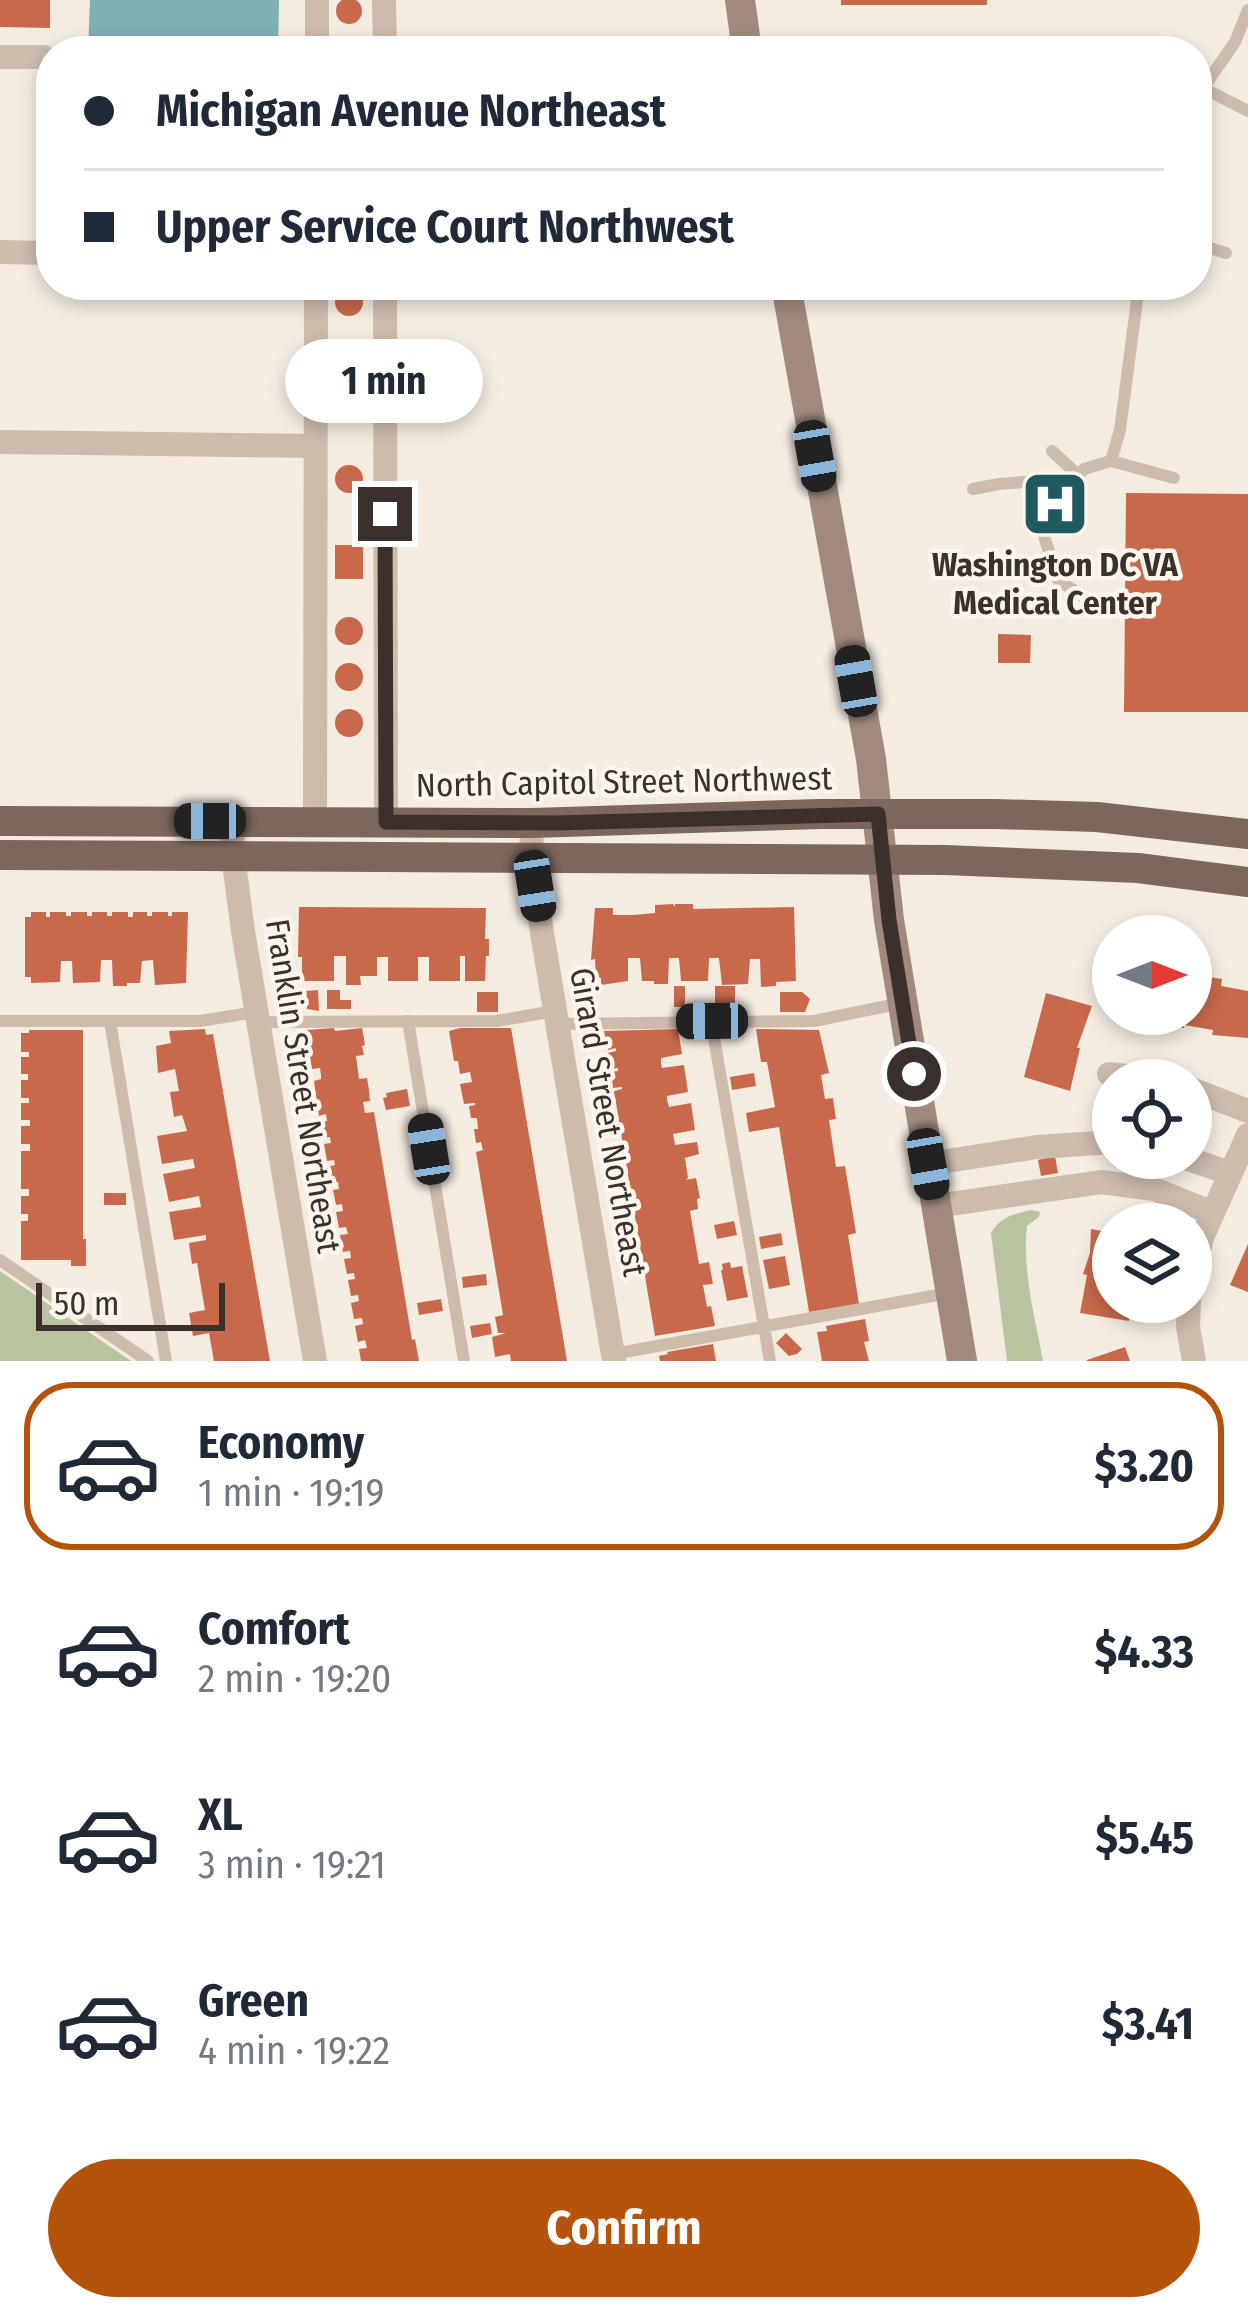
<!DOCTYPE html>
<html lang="en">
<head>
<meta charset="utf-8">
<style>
  :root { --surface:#fff; --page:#f2f2f3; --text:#1f2937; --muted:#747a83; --line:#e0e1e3; --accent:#b45309 }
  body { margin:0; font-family:"Fira Sans Condensed",sans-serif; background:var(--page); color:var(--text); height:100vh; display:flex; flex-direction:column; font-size:45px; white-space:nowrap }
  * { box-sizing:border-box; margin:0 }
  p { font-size:39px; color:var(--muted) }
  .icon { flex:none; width:66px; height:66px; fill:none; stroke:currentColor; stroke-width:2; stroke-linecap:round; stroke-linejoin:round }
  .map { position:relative; height:1361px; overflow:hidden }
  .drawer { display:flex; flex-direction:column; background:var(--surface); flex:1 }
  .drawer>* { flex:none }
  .guide { position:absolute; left:36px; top:36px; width:1176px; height:264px; border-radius:48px; box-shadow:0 6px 18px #0003; display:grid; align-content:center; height:264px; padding:0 48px; background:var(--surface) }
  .needle { width:78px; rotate:90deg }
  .tools { position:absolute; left:1092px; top:915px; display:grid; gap:24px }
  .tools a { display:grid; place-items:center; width:120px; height:120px; border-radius:50%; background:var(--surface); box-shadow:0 6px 18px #0003; font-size:60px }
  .scale { position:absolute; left:36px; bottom:30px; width:189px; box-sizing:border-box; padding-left:12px; border:6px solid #3b302b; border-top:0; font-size:33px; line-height:42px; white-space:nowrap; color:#3b302b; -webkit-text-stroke:9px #fbf5ee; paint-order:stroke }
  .end { position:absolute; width:54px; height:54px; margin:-27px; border:15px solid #3b302b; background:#fff; box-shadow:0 0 0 6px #fff }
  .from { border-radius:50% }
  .bubble { position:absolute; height:84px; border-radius:42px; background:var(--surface); box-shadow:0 6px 18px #0003; font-size:39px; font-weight:700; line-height:84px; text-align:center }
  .car { position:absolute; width:36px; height:72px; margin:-36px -18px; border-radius:15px; box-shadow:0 0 9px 3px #0007; background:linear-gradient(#222 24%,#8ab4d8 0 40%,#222 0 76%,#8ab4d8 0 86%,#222 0) }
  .guide b { display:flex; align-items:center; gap:42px; height:114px; font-size:45px }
  .guide b+b { border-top:3px solid var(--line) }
  .guide i { width:30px; height:30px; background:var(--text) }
  ul { padding:21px 0 0; list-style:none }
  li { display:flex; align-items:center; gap:36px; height:168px; margin:0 24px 18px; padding:0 24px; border:6px solid transparent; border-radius:48px }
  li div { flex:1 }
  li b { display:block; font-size:45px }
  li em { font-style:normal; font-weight:700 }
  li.selected { border-color:var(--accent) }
  li>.icon { width:108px; height:108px; stroke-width:1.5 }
  .button { display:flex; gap:24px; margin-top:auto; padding:24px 48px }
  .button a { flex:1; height:138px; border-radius:72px; background:var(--accent); color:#fff; font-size:48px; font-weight:700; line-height:138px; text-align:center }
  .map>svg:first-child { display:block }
</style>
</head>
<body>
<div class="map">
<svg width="1248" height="1361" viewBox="0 0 1248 1361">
  <rect width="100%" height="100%" fill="#f4ebe1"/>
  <path fill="#b8c4a0" d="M1031,1210L1040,1212L1039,1217L1027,1226C1022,1270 1035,1318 1043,1361H1007L991,1233C1000,1217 1014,1214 1031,1210Z
    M0,1271L131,1361H0Z"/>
  <path fill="#7fb0b2" d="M90,0H279L278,51H88Z"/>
  <path fill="#c8694b" d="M336 11a13 13 0 1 1 26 0a13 13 0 1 1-26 0Z
    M0,0H50V28L0,27Z
    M841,0H987V5H841Z
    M335 302a14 14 0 1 1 28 0a14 14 0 1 1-28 0Z
    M335 377a14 14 0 1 1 28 0a14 14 0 1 1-28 0Z
    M335 479a14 14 0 1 1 28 0a14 14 0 1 1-28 0Z
    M1126,493L1248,494V712H1124Z
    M335,545H363V579H335Z
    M335 631a14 14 0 1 1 28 0a14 14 0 1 1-28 0Z
    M998,634L1031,635L1030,663H998Z
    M335 677a14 14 0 1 1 28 0a14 14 0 1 1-28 0Z
    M335 723a14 14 0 1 1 28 0a14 14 0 1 1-28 0Z
    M673,904L675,907V904H693V909L794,907L796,981L776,982V986L761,987L760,959H750L748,984L722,985L719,958H709L708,981H681L679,958H669L668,984H654V981H642L640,958H628V981L601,985V978H596L595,959L591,960L595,908H613V915H634L655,913V905Z
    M299,907L486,908L485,939H489V956H486L485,981H465V956H460V981H429V957H418V981H388V957H377V976H360L361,985H346V956H334V981H302V957H298Z
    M31,912H46V917H50V912H66V916H71V912H87V916H92V912H107V916H112V912H128V917H133V912H147V916H152V912H168V916H172V912H188L186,983L155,985L153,960L142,961L140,983H127V986H113L112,960H101L100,982L73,983L72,961H61L60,982L31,983V977H25V917H31Z
    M1191,974L1222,979L1221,986L1248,991V1038L1212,1035L1213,1030L1184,1025V1028L1138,1023L1140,1014H1191Z
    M674,986H685V1007H674Z
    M715,986H735V1011H715Z
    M318,990L319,1011L307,1009L306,991Z
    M327,990H340V1000H351V1009H327Z
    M477,992H498V1012H477Z
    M780,992H802L810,999L805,1012H780Z
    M1046,993L1092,1006L1077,1048H1080L1070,1091L1024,1077Z
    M334,1028L335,1031L362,1028L365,1045L362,1046L364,1055L356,1056L359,1079L367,1078L369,1090L370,1101L363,1102L365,1113L374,1112L412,1340L415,1339L419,1361H361L359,1349L367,1348L365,1340L358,1342L355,1326L363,1324L362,1318L354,1319L351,1303L359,1301L358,1295L351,1296L348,1280L355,1279L354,1273L347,1274L344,1259L351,1258L350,1251L343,1252L340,1235L348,1234L346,1227L339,1228L336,1212L343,1211L342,1204L336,1205L333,1190L339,1189L338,1182L331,1183L328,1167L335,1165L334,1160L327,1161L324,1144L331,1143L330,1137L324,1138L321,1122L327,1121L326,1114L319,1116L314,1081L321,1079V1075L320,1068L312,1069L306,1030Z
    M460,1028H511L567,1361H511L510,1354L495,1357L492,1337L506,1333H498L495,1317L503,1315L476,1152L483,1150L481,1142L476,1143L474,1129H478L477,1118H471L469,1106L475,1105V1103L464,1104L460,1084L472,1082L470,1072L460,1074L458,1061H454L449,1031Z
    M205,1029L206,1035L213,1034L270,1361H214L209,1333L193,1336L189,1313L205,1310L197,1263L192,1264L189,1243L206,1240V1235L174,1240L169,1212L201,1207L199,1196L169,1202L163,1174L195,1168L193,1159L162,1164L157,1136L187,1131L182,1115L174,1117L170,1092L179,1091L175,1069L158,1073L156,1046L171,1043L169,1031Z
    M678,1029L682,1054L661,1058V1063L662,1068L684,1065L688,1092L667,1096V1100L669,1107L691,1103L695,1130L673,1134L675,1145L697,1142L699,1154L685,1158L688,1178L686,1180L696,1178L700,1198L697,1199L698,1209L690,1211L699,1264L709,1262L713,1284L703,1285L707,1307L711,1306L715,1326L655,1336L614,1091L622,1089V1087L613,1088L611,1072L618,1071V1068L611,1069L608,1053L616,1051V1048L608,1050L604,1031Z
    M756,1029L819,1030L829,1073L821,1075L825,1099L833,1098L836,1119L829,1120L836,1167L845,1166L856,1233L848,1235L859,1304L809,1312L779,1127L749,1132L746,1113L775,1107L767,1062H761Z
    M29,1030H83V1239H86V1266H71V1260H21V1221H28V1214H21V1196H29V1189H21V1151H30V1144H21V1126H30V1120H21V1103H29V1098H21V1080H28V1074H21V1057H29V1052H21V1033H29Z
    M754,1073L756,1086L732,1090L730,1077Z
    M407,1089L410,1106L386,1110L383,1098L387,1097L386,1093Z
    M1055,1156L1058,1173L1041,1176L1038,1160Z
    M104,1193H126V1205H104Z
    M734,1221L737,1235L717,1239L714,1225Z
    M1091,1229L1113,1233V1302H1132L1129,1321L1080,1313L1087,1275L1083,1274L1090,1253Z
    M781,1233L783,1245L761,1249L759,1237Z
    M1248,1244V1292L1230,1285Z
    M785,1256L790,1285L769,1289L763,1260Z
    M730,1262L731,1268L742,1266L748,1297L727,1301L721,1270H723L722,1264Z
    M486,1274L487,1285L463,1288L462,1277Z
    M441,1299L443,1311L419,1315L417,1303Z
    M865,1319L869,1341L864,1342L869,1361H822L817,1332L827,1331L826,1326Z
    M490,1323L492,1334L472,1338L470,1326Z
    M786,1333L802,1349L797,1354L789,1356L776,1343Z
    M713,1344L716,1361H660L659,1356L668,1354L667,1352Z
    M1125,1347L1130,1361H1087V1360Z"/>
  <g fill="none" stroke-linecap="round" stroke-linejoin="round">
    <path stroke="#cdbbac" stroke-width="12" d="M1203,88L1248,111
      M1197,97L1235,42L1248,10
      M1197,244L1226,253
      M1052,451L1079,476
      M1111,461L1174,478
      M973,489L999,484L1036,481L1065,494
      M1125,605L1092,602L1058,580L1044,536L1061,500L1084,469L1111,461L1120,430L1139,285
      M0,1021H200L256,1012
      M110,1021L166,1361
      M408,1021L464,1361
      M711,1021L770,1361
      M258,1022L497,1021L554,1011
      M558,1024L814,1021L902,1003
      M0,1260L148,1361
      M613,1354L949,1293"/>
    <path stroke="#cdbbac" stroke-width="24" d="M317,0V51
      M384,0L385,51
      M0,57H44
      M0,252L51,253
      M385,285L386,822
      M0,442L315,446
      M232,821L233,856L243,931L315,1361
      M315,822L316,285
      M532,823L531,857L542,933L614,1361
      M1109,1074L1162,1080
      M1191,1089L1248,1111
      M1185,1158L1230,1173
      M928,1164L1037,1147L1113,1142
      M936,1206L1101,1182L1154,1189L1213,1213
      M1191,1277L1203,1235L1248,1135
      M1189,1302L1188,1327L1194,1361"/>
    <path stroke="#a18a7d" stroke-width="30" d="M740,0L747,51
      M786,285L871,759L889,920L962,1361"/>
    <path stroke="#7d675c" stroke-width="30" d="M0,821L532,823L820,814H995L1097,817L1248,834
      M0,855L945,860L1138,868L1248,882"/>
  </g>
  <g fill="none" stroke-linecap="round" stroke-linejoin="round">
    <path stroke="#3b302b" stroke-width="15" d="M385,514L386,822L556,823L878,814L889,920L914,1074"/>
  </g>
  <defs>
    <g id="hospital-square" transform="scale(3.45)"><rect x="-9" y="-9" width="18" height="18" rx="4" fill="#1f5a5e" stroke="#fbf5ee"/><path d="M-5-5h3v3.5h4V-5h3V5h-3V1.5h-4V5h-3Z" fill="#fff"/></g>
  </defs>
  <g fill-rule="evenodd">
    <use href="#hospital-square" x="1055" y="504"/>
  </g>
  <g text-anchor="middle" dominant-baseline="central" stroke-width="9" stroke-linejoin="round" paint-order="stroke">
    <g font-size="33" font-weight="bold" fill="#3b302b" stroke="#fbf5ee">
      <text x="1055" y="565">Washington DC VA<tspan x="1055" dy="38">Medical Center</tspan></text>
    </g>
    <g font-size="33" fill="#3b302b" stroke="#fbf5ee">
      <text transform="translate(624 782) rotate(-1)">North Capitol Street Northwest</text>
      <text transform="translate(303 1086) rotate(81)">Franklin Street Northeast</text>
      <text transform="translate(608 1122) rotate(80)">Girard Street Northeast</text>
    </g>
  </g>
</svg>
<div class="tools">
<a><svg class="needle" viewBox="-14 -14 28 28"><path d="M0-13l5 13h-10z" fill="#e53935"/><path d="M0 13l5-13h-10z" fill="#747a83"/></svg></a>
<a><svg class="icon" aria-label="locate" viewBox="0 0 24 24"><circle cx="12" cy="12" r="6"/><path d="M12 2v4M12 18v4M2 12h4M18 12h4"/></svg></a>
<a><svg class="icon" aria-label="layers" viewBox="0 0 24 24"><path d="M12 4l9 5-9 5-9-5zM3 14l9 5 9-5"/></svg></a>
</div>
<div class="scale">50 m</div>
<i class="end from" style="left:914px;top:1074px"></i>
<i class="end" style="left:385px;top:514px"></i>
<div class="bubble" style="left:285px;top:339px;width:198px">1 min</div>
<i class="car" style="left:815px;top:456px;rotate:170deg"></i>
<i class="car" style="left:856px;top:681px;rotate:350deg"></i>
<i class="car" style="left:210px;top:821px;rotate:270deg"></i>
<i class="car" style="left:535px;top:886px;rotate:171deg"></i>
<i class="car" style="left:712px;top:1021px;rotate:269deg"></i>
<i class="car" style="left:429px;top:1149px;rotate:351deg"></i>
<i class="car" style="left:928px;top:1164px;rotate:170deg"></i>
<div class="guide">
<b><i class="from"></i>Michigan Avenue Northeast</b>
<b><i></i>Upper Service Court Northwest</b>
</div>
</div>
<section class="drawer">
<ul>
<li class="selected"><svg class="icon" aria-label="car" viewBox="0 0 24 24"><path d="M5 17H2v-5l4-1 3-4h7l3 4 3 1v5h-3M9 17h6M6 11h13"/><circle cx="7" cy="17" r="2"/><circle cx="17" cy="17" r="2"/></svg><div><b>Economy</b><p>1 min · 19:19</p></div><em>$3.20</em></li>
<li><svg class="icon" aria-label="car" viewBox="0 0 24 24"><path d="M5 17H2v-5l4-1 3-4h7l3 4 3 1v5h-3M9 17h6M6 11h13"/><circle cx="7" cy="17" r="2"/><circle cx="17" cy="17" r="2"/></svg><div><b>Comfort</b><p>2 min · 19:20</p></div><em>$4.33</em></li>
<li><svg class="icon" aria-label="car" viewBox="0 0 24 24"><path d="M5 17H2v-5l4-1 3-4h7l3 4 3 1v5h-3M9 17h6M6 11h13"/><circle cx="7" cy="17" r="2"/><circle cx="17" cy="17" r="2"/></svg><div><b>XL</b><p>3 min · 19:21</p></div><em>$5.45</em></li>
<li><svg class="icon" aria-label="car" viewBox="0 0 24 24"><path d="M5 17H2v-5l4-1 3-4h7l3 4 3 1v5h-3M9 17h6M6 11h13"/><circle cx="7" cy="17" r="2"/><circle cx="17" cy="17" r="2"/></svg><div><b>Green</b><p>4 min · 19:22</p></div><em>$3.41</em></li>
</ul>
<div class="button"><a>Confirm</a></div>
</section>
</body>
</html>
